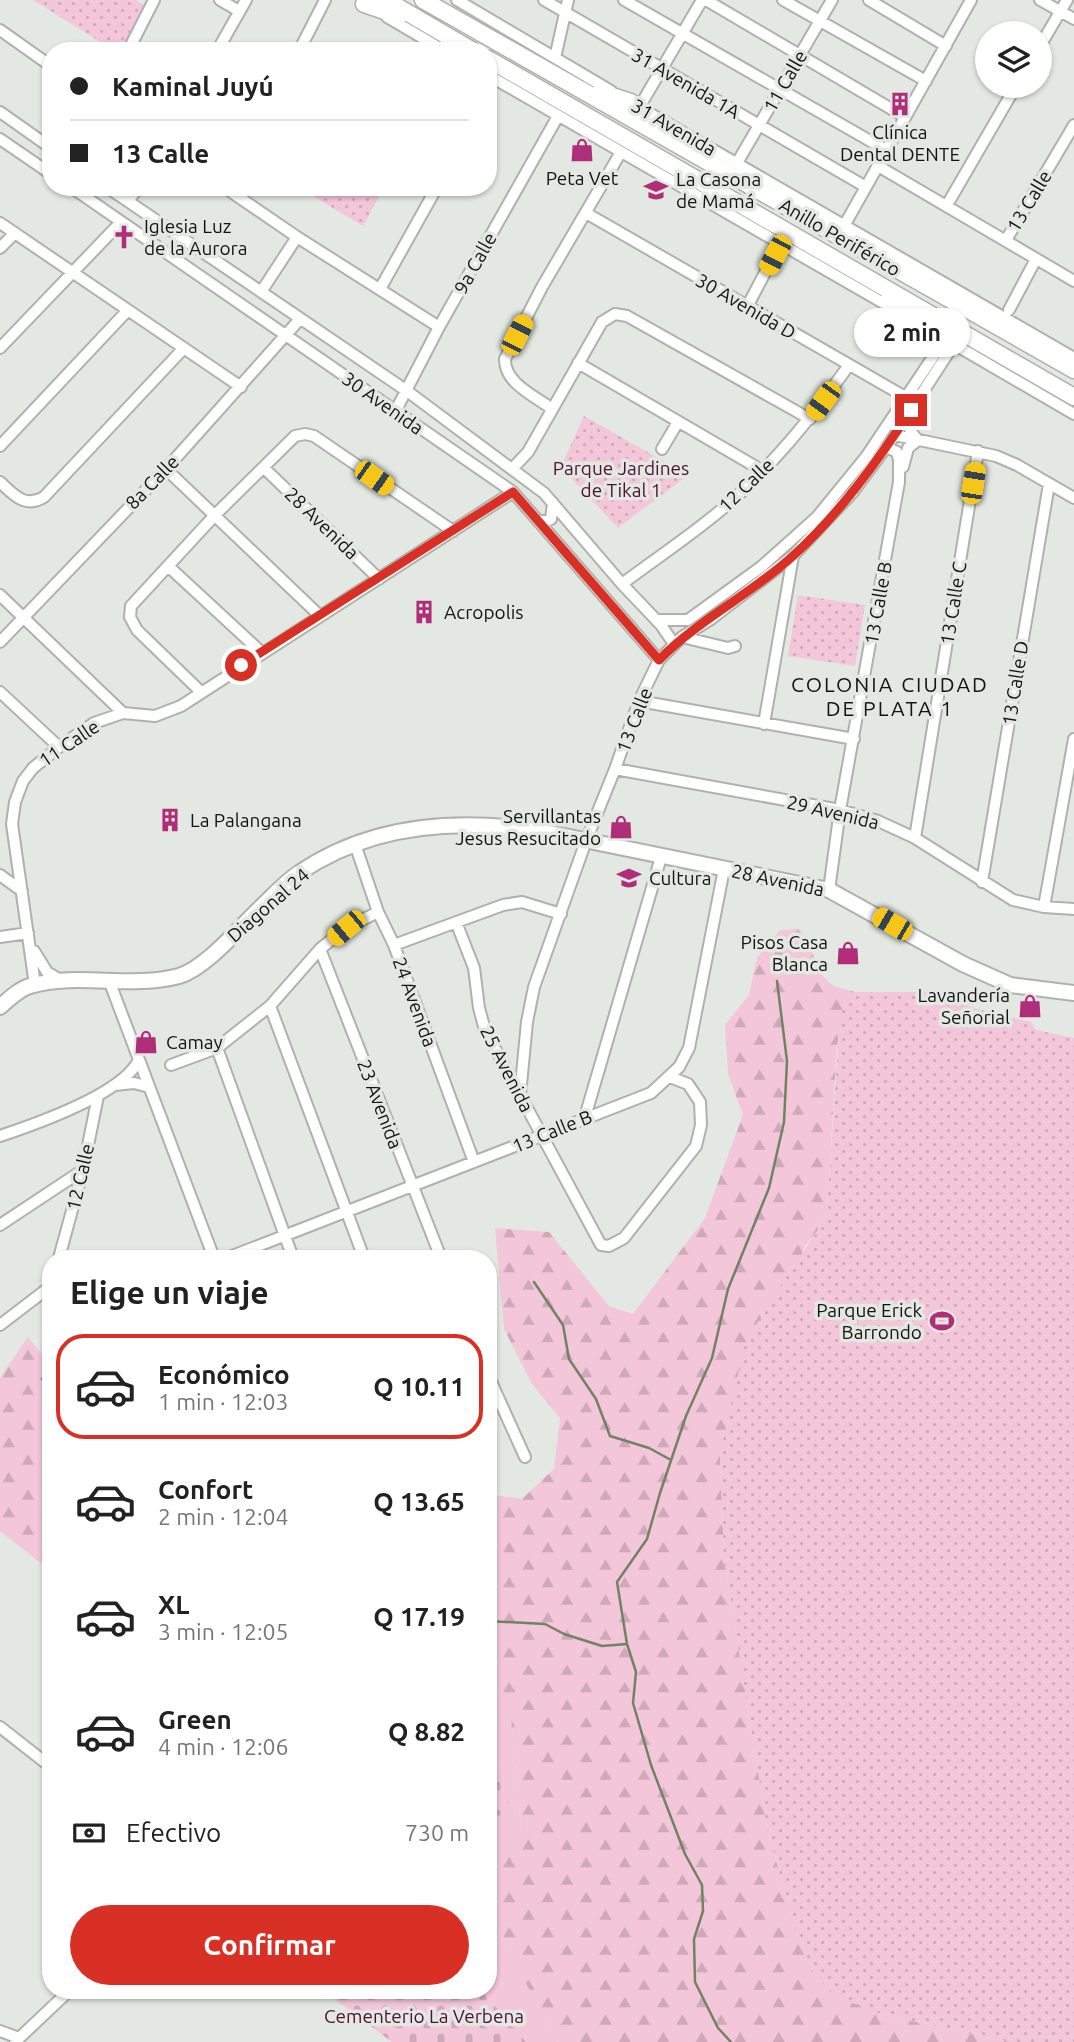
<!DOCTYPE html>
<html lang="es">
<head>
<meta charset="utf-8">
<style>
  :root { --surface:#fff; --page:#f2f2f2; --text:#222; --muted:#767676; --line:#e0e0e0; --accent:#d93025 }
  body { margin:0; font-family:Ubuntu,sans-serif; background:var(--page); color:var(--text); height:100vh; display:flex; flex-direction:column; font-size:26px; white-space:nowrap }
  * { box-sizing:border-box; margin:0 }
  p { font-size:23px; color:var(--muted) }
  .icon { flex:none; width:38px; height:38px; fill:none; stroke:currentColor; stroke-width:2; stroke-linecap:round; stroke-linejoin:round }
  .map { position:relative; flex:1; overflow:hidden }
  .details { position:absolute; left:42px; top:1250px; width:455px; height:749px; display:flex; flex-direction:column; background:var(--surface); border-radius:28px; box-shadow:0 2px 5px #0004 }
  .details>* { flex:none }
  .guide { position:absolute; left:42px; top:42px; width:455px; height:154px; border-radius:28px; box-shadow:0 2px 5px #0004; display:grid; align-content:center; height:154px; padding:0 28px; background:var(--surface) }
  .buttons { position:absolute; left:975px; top:21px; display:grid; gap:14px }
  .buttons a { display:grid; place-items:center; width:77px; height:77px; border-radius:50%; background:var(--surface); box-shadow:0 2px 5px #0004; font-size:35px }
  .end { position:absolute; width:32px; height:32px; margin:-16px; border:9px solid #d93025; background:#fff; box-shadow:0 0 0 4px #fff }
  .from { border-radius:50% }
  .bubble { position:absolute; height:49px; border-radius:24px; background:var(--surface); box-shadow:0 2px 5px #0004; font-size:23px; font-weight:700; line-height:49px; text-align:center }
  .car { position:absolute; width:21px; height:42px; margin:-21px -10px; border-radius:9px; box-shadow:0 0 5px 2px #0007; background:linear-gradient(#f5c518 24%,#345 0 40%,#f5c518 0 76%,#345 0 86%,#f5c518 0) }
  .guide b { display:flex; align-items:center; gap:24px; height:66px; font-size:26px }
  .guide b+b { border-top:2px solid var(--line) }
  .guide i { width:18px; height:18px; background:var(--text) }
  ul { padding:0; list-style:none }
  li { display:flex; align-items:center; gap:21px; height:105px; margin:0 14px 10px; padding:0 14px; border:4px solid transparent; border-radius:28px }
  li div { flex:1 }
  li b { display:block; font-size:26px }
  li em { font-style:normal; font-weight:700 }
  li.active { border-color:var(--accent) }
  li>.icon { width:63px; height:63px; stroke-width:1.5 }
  h2 { padding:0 28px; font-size:32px; line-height:84px }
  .pay { display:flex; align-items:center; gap:18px; height:77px; padding:0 28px; font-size:26px }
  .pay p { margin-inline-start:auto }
  .action { display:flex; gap:14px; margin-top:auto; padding:14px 28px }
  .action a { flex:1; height:80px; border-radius:42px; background:var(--accent); color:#fff; font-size:28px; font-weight:700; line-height:80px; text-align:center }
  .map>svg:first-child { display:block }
</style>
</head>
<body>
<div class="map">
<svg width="1074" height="2042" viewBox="0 0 1074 2042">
  <defs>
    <pattern id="forest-firs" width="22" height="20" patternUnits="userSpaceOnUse" patternTransform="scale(1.75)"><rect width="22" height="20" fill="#f3c6da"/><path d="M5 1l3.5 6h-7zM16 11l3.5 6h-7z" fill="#cfa9ba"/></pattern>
    <pattern id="cemetery-stones" width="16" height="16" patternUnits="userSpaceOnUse" patternTransform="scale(1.75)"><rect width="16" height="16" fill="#f3c6da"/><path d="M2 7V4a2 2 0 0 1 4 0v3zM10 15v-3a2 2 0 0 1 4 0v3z" fill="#cfa9ba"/></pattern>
    <pattern id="park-dots" width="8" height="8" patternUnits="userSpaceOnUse" patternTransform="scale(1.75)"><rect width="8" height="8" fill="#f3c6da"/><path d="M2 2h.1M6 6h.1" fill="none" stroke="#cfa9ba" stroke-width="1.8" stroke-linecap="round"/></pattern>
  </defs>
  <rect width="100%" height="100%" fill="#e4e8e2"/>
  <path fill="#f3c6da" d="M510,1706L521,1829L514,1843L488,1857V1818L510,1813L496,1756L488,1757V1713Z
    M488,1914L558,2042H526L481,1990H488Z"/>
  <path fill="url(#forest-firs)" d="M799,929L811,946L817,970L833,986L855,992L846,999L837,1046L827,1207L818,1230L805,1246L720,1454L724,1557L767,1828L795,1928L813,1972L834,1995L884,2015L1011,2042H558L488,1914V1857L514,1843L521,1829L510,1707L488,1713V1494L522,1499L554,1469L560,1418L532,1384L504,1329L495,1228L549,1232L609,1306L633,1314L705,1218L743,1115L728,1074L725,1025L749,995L757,958L780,930Z
    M28,1337L51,1366V1571L0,1531V1378Z"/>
  <path fill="url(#cemetery-stones)" d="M496,1756L511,1813L488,1818V1757Z
    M322,1990H481L526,2042H392Z"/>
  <path fill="url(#park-dots)" d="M33,0H136L145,6L121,51H115Z
    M298,187H384L363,226Z
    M584,416L688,475L618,528L561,467Z
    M798,595L865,605L855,666L788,656Z
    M855,992H933L974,1008L1031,1022L1036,1030L1074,1038V2042H1011L884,2015L855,2004L834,1996L813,1972L795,1928L767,1828L747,1703L724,1557L720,1454L744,1347L770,1301L818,1230L827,1207L840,1016L846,999Z"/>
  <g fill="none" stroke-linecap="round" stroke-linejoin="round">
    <path stroke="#728362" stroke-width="2.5" d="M534,1282L563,1325L569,1359L596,1399L610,1436L649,1448L671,1460
      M42,1379L51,1390
      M488,1621L545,1624L564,1634L602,1646L627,1644
      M731,2042L718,2028L695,1982L694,1939L703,1911L702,1885L685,1854L651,1765L633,1703L636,1672L627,1644L617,1582L647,1539L660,1493L686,1416L712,1358L728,1289L769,1188L784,1122L787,1061L777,981"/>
    <g stroke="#afb2ac" stroke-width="14">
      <path id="minor" d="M220,0L239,11
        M457,0L611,91
        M544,0L866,187
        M624,0L886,150
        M706,0L905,117
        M783,0L926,81
        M869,0L946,46
        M1040,0L1074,19
        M387,17L445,51
        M0,30L51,66
        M1040,46L1067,0
        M128,51L154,0
        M217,51L246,0
        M299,51L325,0
        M555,58L568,0
        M488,75L892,308
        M625,99L1074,358
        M640,106L702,0
        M0,112L51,148
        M0,139L51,174
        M737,163L832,0
        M878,166L1074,281
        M71,187L513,492L659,660
        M107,187L407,391L544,493L622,584L661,625L674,644
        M224,187L297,237L439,327
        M128,201L139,187
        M947,205L1016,86
        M586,213L907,398
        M0,223L241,387
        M844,226L971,0
        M1006,240L1074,125
        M0,248L15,233
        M380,289L437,187
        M261,292L297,237
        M747,307L780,244
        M1009,310L1036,259
        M909,318L1074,414
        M0,348L121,222
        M578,363L763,471
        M552,409C535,396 504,383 505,359L542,287L621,152
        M395,412L439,327L558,116
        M895,435L996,456L1017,465L1074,498
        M0,446L128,310
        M662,449L678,422
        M903,467L908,448L918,440C910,432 908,428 910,416
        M264,468L379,579
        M513,468L528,452L602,322L615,314L627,316L810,419
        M166,469L320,616
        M0,482C13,494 25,509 44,497L184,348
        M539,521H546L551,519L553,503
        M168,566L261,652
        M622,584C655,559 689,537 721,510C771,468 811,418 849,365
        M0,595L123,713
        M656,620H688L761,567L817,517L866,457L945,339
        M682,637L728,648L735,646
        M0,642L166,469L300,319
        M0,692L59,747
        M201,692L137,630L130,617L131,606L216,514L295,436L305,434L314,436L453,531
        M639,701L854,739
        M764,724L793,556
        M615,769L840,810L878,821L915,838L1013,900L1044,907L1074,909
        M915,838L978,451
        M355,844L378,912L394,945L474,1162
        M0,875L22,891
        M982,882L1049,484
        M829,890L840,810L899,482V460L897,452L886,447
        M1044,907L1074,739
        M456,922L474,968L479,1008L485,1030L601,1245L609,1246L624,1238L696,1146L701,1125L700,1102L688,1084L670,1077
        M0,937L28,933
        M394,945L503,905L522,902L561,914
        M320,949L441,1258
        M34,951L47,972L62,981
        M110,983L214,1258
        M35,985L12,824L15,802L23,781L33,768L59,747L94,723L123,713L155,716L181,706L513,492
        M270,1006L364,1258
        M217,1048L293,1258
        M171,1065L217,1048L270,1006L320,949L346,928L378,912
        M115,1085L134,1083L149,1087
        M520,1095L527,1022L534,987L586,841L615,769L639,701L659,660L682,637L711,619L793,556L852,493L895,435L954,344
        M585,1117L661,857
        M0,1136C36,1124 122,1094 139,1060
        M0,1225L83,1170
        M59,1258L83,1170L98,1096
        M227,1258L651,1093L679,1067L689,1048L724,869
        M0,1325L51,1286
        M488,1375L525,1457
        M0,1727L51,1767
        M0,2031L19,2038
        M15,2042L70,1990"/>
    </g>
    <g stroke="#afb2ac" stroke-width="18">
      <path id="major" d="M0,1007C9,999 19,989 30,986C79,972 130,989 179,976C206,968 239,928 260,908C272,897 285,882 299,873C372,823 460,818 545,832L829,890L963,964L1010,985L1074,993"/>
    </g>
    <g stroke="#afb2ac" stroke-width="19">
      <path id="highway" d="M386,0L473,51
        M423,0L1074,370
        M364,4L399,16
        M488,59L1074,397
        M600,92L631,102
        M889,299L914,321"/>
    </g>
    <use href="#minor" stroke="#fff" stroke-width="10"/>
    <use href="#major" stroke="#fff" stroke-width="14"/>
    <use href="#highway" stroke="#fff" stroke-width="16"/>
  </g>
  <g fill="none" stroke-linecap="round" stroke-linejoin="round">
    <path stroke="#d93025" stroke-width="9" d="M241,665L513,492L659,660C699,619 752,594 794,555C840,513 877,462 911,410"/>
  </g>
  <defs>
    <g id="building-bare" transform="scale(1.89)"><path d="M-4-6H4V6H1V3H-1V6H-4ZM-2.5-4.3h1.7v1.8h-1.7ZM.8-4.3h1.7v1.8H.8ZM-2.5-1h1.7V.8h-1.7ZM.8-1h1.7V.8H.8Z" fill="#af2e79" stroke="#e4e8e2" stroke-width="2.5" paint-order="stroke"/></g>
    <g id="shop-bare" transform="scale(1.89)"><path d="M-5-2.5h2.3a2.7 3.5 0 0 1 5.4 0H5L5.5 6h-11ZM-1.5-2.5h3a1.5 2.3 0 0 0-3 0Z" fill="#af2e79" stroke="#e4e8e2" stroke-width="2.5" paint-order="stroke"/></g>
    <g id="school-bare" transform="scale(1.89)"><path d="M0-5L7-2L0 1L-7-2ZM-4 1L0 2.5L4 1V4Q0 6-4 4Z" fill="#af2e79" stroke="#e4e8e2" stroke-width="2.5" paint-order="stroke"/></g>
    <g id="church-bare" transform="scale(1.89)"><path d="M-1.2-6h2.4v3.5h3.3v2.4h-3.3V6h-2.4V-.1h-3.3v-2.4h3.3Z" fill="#af2e79" stroke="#e4e8e2" stroke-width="2.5" paint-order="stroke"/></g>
    <g id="stadium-bare" transform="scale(1.89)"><path d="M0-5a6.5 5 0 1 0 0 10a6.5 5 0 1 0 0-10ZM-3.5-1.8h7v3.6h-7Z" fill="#af2e79" stroke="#e4e8e2" stroke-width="2.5" paint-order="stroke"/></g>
  </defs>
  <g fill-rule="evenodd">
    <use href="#building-bare" x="900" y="104"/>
    <use href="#shop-bare" x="582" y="150"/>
    <use href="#school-bare" x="656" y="190"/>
    <use href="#church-bare" x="124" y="237"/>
    <use href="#building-bare" x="424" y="612"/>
    <use href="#building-bare" x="170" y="820"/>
    <use href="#shop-bare" x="621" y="827"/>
    <use href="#school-bare" x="629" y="878"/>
    <use href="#shop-bare" x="848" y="953"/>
    <use href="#shop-bare" x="1030" y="1006"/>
    <use href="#shop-bare" x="146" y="1042"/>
    <use href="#stadium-bare" x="942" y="1321"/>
  </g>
  <g text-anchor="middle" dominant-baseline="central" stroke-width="7" stroke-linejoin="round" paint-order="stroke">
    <g font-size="19" fill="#131412" stroke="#e4e8e2">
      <text transform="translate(785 81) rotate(-60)">11 Calle</text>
      <text transform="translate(686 83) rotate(30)">31 Avenida 1A</text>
      <text transform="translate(674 127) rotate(30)">31 Avenida</text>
      <text transform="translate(1029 201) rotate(-59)">13 Calle</text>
      <text transform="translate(840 237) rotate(30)">Anillo Periférico</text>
      <text transform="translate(475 263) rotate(-61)">9a Calle</text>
      <text transform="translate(746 306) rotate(30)">30 Avenida D</text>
      <text transform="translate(383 403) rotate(35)">30 Avenida</text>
      <text transform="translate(152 482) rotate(-46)">8a Calle</text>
      <text transform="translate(746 485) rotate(-44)">12 Calle</text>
      <text transform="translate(322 523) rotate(44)">28 Avenida</text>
      <text transform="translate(878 603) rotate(-80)">13 Calle B</text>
      <text transform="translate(953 603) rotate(-81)">13 Calle C</text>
      <text transform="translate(1015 683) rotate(-81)">13 Calle D</text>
      <text transform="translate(634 720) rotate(-69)">13 Calle</text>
      <text transform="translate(69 743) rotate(-34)">11 Calle</text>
      <text transform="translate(833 812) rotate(13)">29 Avenida</text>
      <text transform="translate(778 880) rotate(12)">28 Avenida</text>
      <text transform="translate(268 905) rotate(-41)">Diagonal 24</text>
      <text transform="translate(415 1002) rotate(70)">24 Avenida</text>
      <text transform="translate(507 1069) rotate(63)">25 Avenida</text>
      <text transform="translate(380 1104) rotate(69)">23 Avenida</text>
      <text transform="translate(552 1131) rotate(-22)">13 Calle B</text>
      <text transform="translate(80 1177) rotate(-77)">12 Calle</text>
    </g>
    <g font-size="19" fill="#131412" stroke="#e4e8e2" text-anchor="start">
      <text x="900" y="132" text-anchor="middle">Clínica<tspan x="900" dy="22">Dental DENTE</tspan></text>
      <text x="582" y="178" text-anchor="middle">Peta Vet</text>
      <text x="676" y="179">La Casona<tspan x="676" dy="22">de Mamá</tspan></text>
      <text x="144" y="226">Iglesia Luz<tspan x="144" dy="22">de la Aurora</tspan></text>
      <text x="444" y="612">Acropolis</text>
      <text x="601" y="816" text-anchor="end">Servillantas<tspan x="601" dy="22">Jesus Resucitado</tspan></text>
      <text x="190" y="820">La Palangana</text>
      <text x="649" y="878">Cultura</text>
      <text x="828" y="942" text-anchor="end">Pisos Casa<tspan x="828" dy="22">Blanca</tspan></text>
      <text x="1010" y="995" text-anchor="end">Lavandería<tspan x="1010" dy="22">Señorial</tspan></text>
      <text x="166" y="1042">Camay</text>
      <text x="922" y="1310" text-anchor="end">Parque Erick<tspan x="922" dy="22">Barrondo</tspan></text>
    </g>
    <g font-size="19" fill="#4e1134" stroke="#e4e8e2">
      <text x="621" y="468">Parque Jardines<tspan x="621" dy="22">de Tikal 1</tspan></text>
      <text x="424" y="2016">Cementerio La Verbena</text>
    </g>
    <g font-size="21" letter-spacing="2" fill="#131412" stroke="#e4e8e2">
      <text x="890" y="684">COLONIA CIUDAD<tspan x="890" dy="24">DE PLATA 1</tspan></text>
    </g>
  </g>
</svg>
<div class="buttons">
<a><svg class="icon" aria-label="layers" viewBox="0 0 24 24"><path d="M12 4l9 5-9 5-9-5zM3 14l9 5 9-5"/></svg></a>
</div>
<i class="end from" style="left:241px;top:665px"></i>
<i class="end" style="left:911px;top:410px"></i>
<div class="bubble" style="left:854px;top:308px;width:116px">2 min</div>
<i class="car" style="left:775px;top:255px;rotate:208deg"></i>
<i class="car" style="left:517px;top:335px;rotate:27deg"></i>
<i class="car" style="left:823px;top:401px;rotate:216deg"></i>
<i class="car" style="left:374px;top:478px;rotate:125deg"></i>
<i class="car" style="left:973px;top:483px;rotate:9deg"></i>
<i class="car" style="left:892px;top:924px;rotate:300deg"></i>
<i class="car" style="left:346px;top:928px;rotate:230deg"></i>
<div class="guide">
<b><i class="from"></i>Kaminal Juyú</b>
<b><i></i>13 Calle</b>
</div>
<section class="details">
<h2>Elige un viaje</h2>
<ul>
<li class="active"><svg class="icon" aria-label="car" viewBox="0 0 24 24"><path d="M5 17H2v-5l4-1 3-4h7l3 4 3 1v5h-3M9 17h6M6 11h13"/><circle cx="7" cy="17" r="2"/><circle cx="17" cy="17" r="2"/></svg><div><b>Económico</b><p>1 min · 12:03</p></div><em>Q 10.11</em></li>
<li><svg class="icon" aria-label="car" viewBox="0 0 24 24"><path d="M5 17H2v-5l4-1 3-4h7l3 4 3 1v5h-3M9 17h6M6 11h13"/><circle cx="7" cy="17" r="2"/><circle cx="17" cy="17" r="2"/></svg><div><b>Confort</b><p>2 min · 12:04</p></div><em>Q 13.65</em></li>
<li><svg class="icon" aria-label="car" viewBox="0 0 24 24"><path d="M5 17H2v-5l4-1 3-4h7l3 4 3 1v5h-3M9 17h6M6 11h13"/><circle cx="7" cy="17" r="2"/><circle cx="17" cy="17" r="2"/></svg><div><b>XL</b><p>3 min · 12:05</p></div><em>Q 17.19</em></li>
<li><svg class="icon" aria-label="car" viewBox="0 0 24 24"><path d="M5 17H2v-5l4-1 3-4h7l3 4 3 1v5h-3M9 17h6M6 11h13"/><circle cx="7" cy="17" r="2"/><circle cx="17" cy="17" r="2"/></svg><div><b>Green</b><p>4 min · 12:06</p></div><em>Q 8.82</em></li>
</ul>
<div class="pay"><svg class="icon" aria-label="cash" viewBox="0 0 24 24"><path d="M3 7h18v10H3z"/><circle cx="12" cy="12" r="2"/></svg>Efectivo<p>730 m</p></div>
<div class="action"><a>Confirmar</a></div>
</section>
</div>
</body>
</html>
